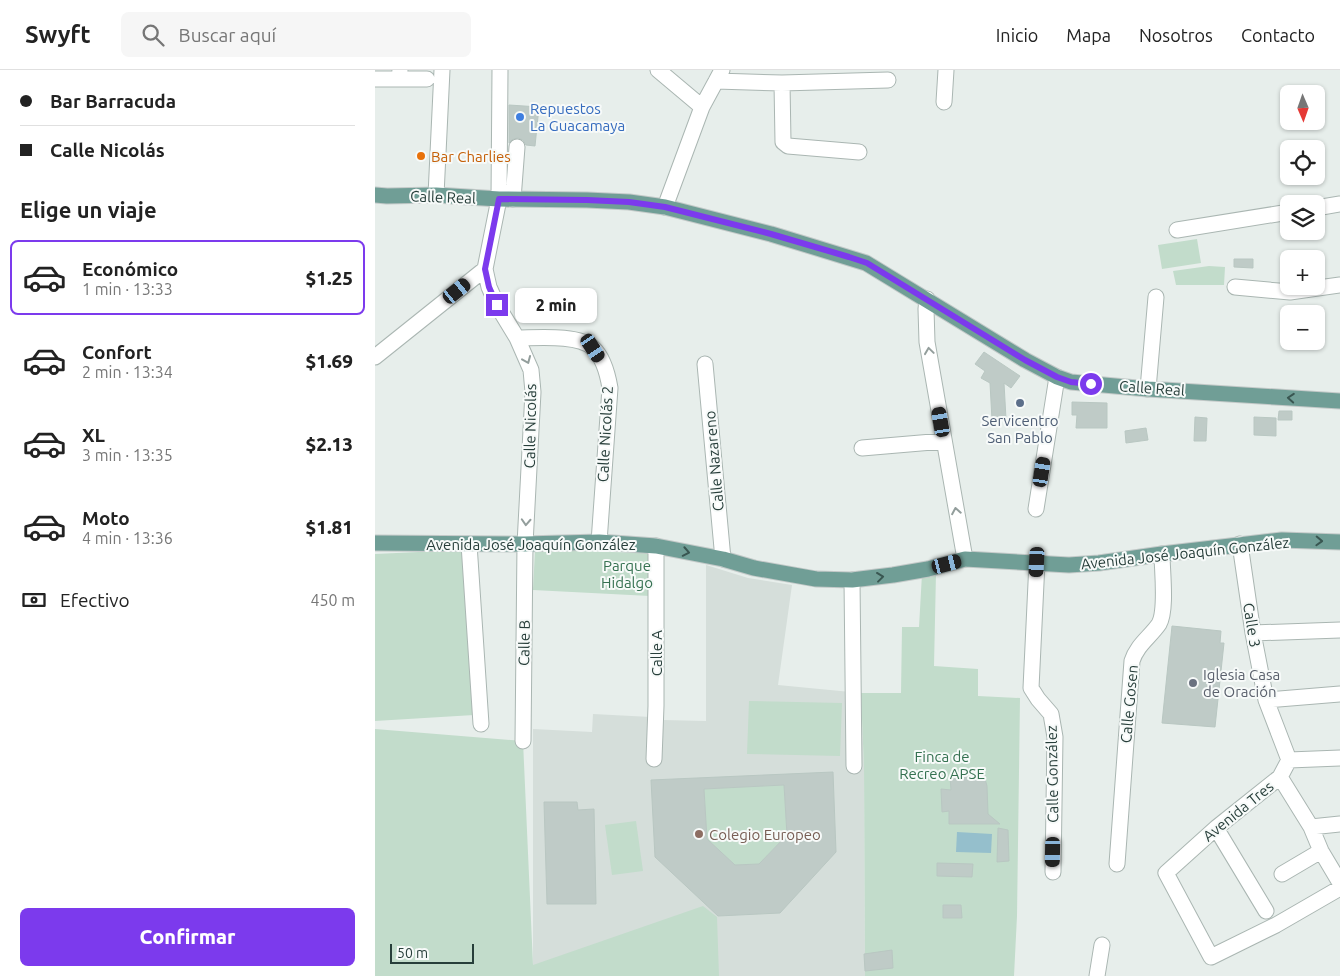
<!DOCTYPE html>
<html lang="es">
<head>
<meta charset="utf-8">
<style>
  :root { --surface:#fff; --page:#f6f6f6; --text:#222; --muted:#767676; --line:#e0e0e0; --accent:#7c3aed }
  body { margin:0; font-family:Ubuntu,sans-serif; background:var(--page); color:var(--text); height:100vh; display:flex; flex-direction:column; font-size:19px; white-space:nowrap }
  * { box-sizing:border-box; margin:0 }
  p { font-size:16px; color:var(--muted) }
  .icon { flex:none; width:28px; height:28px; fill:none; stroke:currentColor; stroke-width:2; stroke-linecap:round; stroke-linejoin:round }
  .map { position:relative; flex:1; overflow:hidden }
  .drawer { display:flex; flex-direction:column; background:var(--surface); width:375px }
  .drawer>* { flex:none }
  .hud { display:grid; align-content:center; height:110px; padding:0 20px; background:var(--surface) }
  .needle { width:32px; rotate:178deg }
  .buttons { position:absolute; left:905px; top:15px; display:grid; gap:10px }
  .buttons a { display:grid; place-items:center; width:45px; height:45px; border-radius:8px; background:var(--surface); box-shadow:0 1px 4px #0004; font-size:25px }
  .scale { position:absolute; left:15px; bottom:12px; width:84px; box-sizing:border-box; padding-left:5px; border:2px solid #273e3a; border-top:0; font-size:14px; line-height:18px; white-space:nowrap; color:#273e3a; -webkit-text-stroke:4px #f7faf9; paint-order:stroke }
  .end { position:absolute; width:22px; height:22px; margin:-11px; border:6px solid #7c3aed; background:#fff; box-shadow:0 0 0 2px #fff }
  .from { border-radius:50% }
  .bubble { position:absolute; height:35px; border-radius:8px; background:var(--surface); box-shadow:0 1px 4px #0004; font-size:16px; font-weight:800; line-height:35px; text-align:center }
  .car { position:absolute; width:15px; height:30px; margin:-15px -8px; border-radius:6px; box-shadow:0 0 4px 1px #0007; background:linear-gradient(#222 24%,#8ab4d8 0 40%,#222 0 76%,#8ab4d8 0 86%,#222 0) }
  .hud b { display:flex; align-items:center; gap:18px; height:48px; font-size:19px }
  .hud b+b { border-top:1px solid var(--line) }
  .hud i { width:12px; height:12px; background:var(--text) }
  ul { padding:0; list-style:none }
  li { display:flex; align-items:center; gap:15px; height:75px; margin:0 10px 8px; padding:0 10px; border:2px solid transparent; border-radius:8px }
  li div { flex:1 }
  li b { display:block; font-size:19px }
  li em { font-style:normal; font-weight:800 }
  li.active { border-color:var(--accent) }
  li>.icon { width:45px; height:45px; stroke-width:1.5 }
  h2 { padding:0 20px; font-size:22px; line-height:60px }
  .pay { display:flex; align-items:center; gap:12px; height:55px; padding:0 20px; font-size:19px }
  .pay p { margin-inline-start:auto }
  .cta { display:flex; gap:10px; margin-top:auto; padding:10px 20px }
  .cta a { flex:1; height:58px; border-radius:8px; background:var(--accent); color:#fff; font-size:20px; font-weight:800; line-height:58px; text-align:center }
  header { display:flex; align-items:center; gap:30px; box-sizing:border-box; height:70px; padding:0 25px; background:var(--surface); border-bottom:1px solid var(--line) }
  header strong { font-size:24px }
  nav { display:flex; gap:28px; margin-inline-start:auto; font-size:18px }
  .search { width:350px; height:45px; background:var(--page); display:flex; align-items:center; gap:12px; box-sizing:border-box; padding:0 18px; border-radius:8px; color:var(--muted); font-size:19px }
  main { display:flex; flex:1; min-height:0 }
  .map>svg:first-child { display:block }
</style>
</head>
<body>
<header>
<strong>Swyft</strong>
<div class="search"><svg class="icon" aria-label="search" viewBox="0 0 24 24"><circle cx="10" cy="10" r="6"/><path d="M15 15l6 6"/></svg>Buscar aquí</div>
<nav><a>Inicio</a><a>Mapa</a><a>Nosotros</a><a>Contacto</a></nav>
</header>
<main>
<section class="drawer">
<div class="hud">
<b><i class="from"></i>Bar Barracuda</b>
<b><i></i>Calle Nicolás</b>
</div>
<h2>Elige un viaje</h2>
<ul>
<li class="active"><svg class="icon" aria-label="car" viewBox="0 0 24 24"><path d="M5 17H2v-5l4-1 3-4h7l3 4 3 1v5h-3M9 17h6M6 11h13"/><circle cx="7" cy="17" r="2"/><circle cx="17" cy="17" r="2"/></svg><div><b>Económico</b><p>1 min · 13:33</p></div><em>$1.25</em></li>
<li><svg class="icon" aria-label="car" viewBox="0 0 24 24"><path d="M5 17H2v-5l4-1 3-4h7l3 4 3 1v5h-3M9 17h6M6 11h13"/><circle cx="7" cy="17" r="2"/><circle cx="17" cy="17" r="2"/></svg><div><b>Confort</b><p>2 min · 13:34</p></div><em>$1.69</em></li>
<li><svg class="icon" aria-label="car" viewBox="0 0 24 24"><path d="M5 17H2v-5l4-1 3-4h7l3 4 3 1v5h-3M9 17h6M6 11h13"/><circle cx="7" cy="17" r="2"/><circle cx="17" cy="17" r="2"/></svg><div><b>XL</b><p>3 min · 13:35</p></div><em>$2.13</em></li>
<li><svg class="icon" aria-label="car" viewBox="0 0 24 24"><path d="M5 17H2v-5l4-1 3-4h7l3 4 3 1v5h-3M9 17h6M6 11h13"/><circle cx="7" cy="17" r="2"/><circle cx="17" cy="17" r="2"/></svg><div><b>Moto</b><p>4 min · 13:36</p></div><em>$1.81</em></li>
</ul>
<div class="pay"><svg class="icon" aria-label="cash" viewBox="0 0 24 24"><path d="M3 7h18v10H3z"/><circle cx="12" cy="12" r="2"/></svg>Efectivo<p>450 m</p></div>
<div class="cta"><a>Confirmar</a></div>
</section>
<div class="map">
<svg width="965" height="906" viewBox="0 0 965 906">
  <rect width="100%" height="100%" fill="#e7eeeb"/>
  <path fill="#d5deda" d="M331,495L373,508L417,515L403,615L486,623L489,698L490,906H343L158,896V659L217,662L218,644L276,647L286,672L288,650L331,651Z"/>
  <path fill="#c2dccb" d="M822,169L826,193L787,199L783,175Z
    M834,196L850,197L849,215H801L798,201Z
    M87,480L99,645L0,651V484Z
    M160,480L275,483V526L158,520Z
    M561,503L559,596L603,599V626L645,628L642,846L639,906H490L489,698L486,623H526L527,557H544L547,504Z
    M374,631L467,633L465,686L372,684Z
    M0,659L148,671L158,895L328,836L342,847L344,906H0Z
    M409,715L412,765L384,794L360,795L332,769L329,719Z
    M261,751L268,801L237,805L230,755Z"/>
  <path fill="#95bfcc" d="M582,762L617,764L616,783L581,782Z"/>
  <path fill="#bfcbc7" stroke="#b9c7c2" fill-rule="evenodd" d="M134,35L164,37L160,76L151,75L148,70L143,68L138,69L134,73Z
    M859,189H878V198L859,197Z
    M609,282L645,306L636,318L629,313L631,349L617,350L615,313L606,308L610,301L600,294Z
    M697,332L732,333V358H701L702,345H697Z
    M904,341H917V350H903Z
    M820,347L832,348L831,371H819Z
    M879,347L901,348V366L879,365Z
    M771,358L773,370L751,373L750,361Z
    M797,556L846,561L845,573H849L840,657L787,653Z
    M458,702L461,782L405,843L343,846L280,787L276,710ZM409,715L412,765L384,794L360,795L332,769L329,719Z
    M609,705L612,716L613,744L625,754H574V741L567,742L566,719L576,720L575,707Z
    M169,732H202L203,740L219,739L221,834H172Z
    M623,758L633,760L634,791L622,792Z
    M562,793L598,794L597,807L562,806Z
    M568,835H586L587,848H568Z
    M517,880L518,898L490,901L489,884Z"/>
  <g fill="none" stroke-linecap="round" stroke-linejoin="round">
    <g stroke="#aab6b2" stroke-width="17">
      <path id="minor" d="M25,0L24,9H52
        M125,0L124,129L110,199L114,217L122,235L142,268L156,300L158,322L150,474L148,671
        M283,0L327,37
        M0,9H24
        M341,11L407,13L513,10
        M407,13L408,72L413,76L484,82
        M569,32L571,0
        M61,125L67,0
        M138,129L142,77
        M290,137L327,37L347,0
        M941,138L965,134
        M802,160L914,142
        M860,217L915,222L965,215
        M552,229L551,239L552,272L590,489
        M142,268C161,268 204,264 218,278C228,287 233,306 235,318L224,472
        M0,287L110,199
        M330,294L348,489
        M773,319L781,227
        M487,378L569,371
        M661,439L682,307
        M94,474L106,654
        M865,474L878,563L891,630L914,690
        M662,492L656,618L663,629L676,644L680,667L678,802
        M477,510L479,696
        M878,563L965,560
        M891,630L965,624
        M279,689L281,636V476
        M914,690L905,707L841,758L791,803L836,887L901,855L965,818
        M914,690L965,688
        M905,707L936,757L946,781L965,813
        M936,757L965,754
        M841,758L891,841
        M742,794L757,591C762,575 775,567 784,554C792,540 787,501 787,484
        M907,804L946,781
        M722,906L727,875"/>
    </g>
    <g stroke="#c3c9c8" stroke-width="17">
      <path id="major" d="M0,125L12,126L61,125L124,129L212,130L254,132L290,137L396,164L491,193L650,290L682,307L696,312L773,319L965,331
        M0,473L150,474L224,472L281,476L348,489L379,498L441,509L477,510L518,505L553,499L590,489L694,495L724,493L787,484L907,470L965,472"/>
    </g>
    <use href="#minor" stroke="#fff" stroke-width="15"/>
    <use href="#major" stroke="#709e96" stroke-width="15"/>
  </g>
  <defs><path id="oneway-chevron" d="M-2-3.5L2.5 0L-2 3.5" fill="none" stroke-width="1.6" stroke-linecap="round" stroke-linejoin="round" transform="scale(1.25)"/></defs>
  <g stroke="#939e9c">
    <use href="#oneway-chevron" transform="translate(554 281) rotate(-98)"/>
    <use href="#oneway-chevron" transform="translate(152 290) rotate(67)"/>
    <use href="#oneway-chevron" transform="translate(581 441) rotate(-100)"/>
    <use href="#oneway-chevron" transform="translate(151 452) rotate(93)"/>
  </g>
  <g stroke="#395651">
    <use href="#oneway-chevron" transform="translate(916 328) rotate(-176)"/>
    <use href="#oneway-chevron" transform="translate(944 471) rotate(2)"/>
    <use href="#oneway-chevron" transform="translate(311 482) rotate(11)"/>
    <use href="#oneway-chevron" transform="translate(505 507) rotate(-7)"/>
  </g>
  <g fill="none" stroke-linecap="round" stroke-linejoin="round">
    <path stroke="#7c3aed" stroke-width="6" d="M122,235L114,217L110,199L124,129L212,130L254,132L290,137L396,164L474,187L492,193L650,290L682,307L696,312L716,314"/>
  </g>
  <circle fill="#3f7fe0" stroke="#f7faf9" stroke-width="2" cx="145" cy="47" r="5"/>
  <circle fill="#e8710a" stroke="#f7faf9" stroke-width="2" cx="46" cy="86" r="5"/>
  <circle fill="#5c6f8a" stroke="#f7faf9" stroke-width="2" cx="645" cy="333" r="5"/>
  <circle fill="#6b7280" stroke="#f7faf9" stroke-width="2" cx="818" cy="613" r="5"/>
  <circle fill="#8d6e63" stroke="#f7faf9" stroke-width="2" cx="324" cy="764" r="5"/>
  <g text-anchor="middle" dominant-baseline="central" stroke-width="4" stroke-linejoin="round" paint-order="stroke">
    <g font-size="15" fill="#366cbe" stroke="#f7faf9" text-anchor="start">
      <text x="155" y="38">Repuestos<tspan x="155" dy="17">La Guacamaya</tspan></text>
    </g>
    <g font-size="15" fill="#c56008" stroke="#f7faf9" text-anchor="start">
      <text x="56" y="86">Bar Charlies</text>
    </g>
    <g font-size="15" fill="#273e3a" stroke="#f7faf9">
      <text transform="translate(68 127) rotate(2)">Calle Real</text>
      <text transform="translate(777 318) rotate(4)">Calle Real</text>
      <text transform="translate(155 356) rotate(-89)">Calle Nicolás</text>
      <text transform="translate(230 364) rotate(-87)">Calle Nicolás 2</text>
      <text transform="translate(339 391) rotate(-95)">Calle Nazareno</text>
      <text x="156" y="474">Avenida José Joaquín González</text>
      <text transform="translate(810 483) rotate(-6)">Avenida José Joaquín González</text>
      <text transform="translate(877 555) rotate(81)">Calle 3</text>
      <text transform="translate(149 573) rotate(-89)">Calle B</text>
      <text transform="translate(281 583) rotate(-90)">Calle A</text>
      <text transform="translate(754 634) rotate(-85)">Calle Gosen</text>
      <text transform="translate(677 704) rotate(-91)">Calle González</text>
      <text transform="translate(863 741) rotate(-39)">Avenida Tres</text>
    </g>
    <g font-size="15" fill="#4e5e75" stroke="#f7faf9">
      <text x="645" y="350">Servicentro<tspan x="645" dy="17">San Pablo</tspan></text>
    </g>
    <g font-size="15" fill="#357151" stroke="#f7faf9">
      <text x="252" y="495">Parque<tspan x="252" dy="17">Hidalgo</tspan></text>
      <text x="567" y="686">Finca de<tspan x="567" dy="17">Recreo APSE</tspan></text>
    </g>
    <g font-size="15" fill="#5b616d" stroke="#f7faf9" text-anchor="start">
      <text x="828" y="604">Iglesia Casa<tspan x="828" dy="17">de Oración</tspan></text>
    </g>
    <g font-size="15" fill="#785e54" stroke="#f7faf9" text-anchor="start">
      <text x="334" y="764">Colegio Europeo</text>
    </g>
  </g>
</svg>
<div class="buttons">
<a><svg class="needle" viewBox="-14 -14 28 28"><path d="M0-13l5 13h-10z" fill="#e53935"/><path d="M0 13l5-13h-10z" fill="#767676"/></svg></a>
<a><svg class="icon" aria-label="locate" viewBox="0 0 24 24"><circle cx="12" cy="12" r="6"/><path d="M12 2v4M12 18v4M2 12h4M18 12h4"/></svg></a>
<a><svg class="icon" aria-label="layers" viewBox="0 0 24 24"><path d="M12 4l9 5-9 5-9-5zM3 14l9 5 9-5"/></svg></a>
<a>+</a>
<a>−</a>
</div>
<div class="scale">50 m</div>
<i class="end from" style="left:716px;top:314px"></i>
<i class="end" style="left:122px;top:235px"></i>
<div class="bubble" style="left:140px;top:218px;width:82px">2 min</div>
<i class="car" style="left:82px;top:221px;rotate:51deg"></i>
<i class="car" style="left:218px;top:278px;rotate:147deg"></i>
<i class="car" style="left:566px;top:352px;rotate:350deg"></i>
<i class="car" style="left:667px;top:402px;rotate:9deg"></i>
<i class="car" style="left:662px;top:492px;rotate:183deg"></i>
<i class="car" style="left:572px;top:494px;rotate:76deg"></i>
<i class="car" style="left:678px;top:782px;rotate:181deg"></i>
</div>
</main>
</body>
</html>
